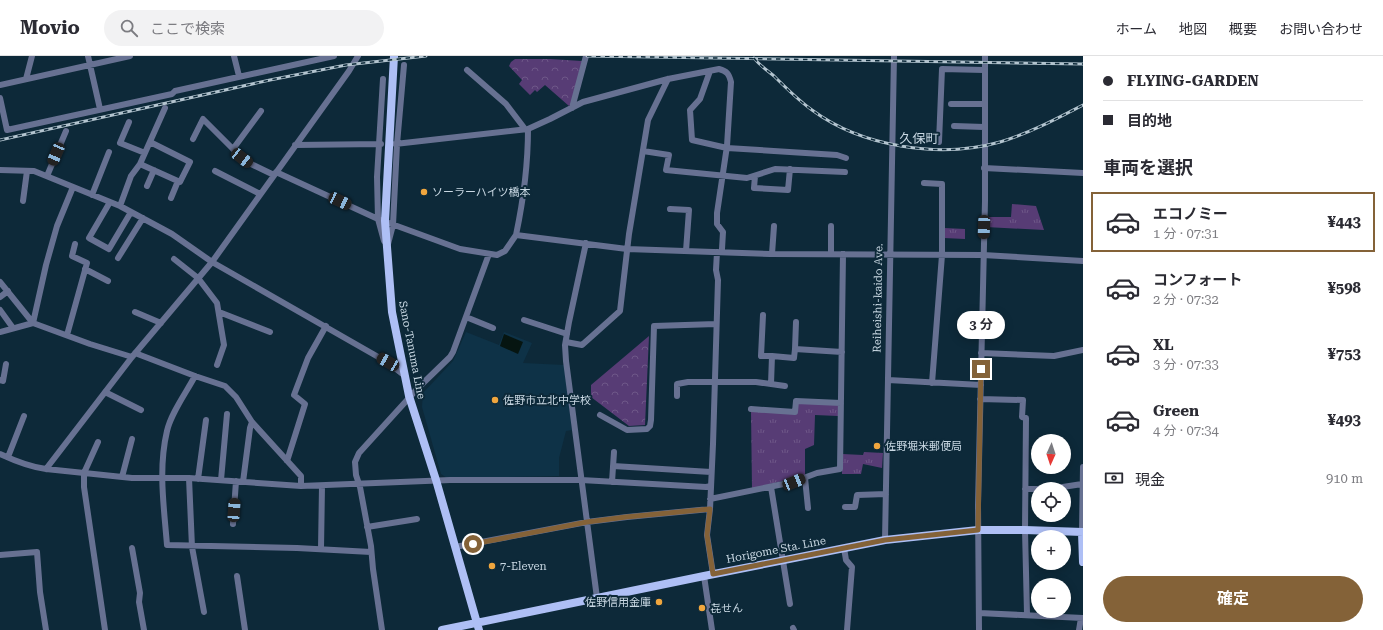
<!DOCTYPE html>
<html lang="ja">
<head>
<meta charset="utf-8">
<style>
  :root { --surface:#fff; --page:#f2f2f3; --text:#2b2b33; --muted:#7c7c81; --line:#e1e1e2; --accent:#846238 }
  body { margin:0; font-family:"Roboto Serif","Noto Sans JP",serif; background:var(--page); color:var(--text); height:100vh; display:flex; flex-direction:column; font-size:15px; white-space:nowrap }
  * { box-sizing:border-box; margin:0 }
  p { font-size:13px; color:var(--muted) }
  .icon { flex:none; width:22px; height:22px; fill:none; stroke:currentColor; stroke-width:2; stroke-linecap:round; stroke-linejoin:round }
  .map { position:relative; flex:1; overflow:hidden }
  .side { display:flex; flex-direction:column; background:var(--surface); width:300px }
  .side>* { flex:none }
  .guide { display:grid; align-content:center; height:88px; padding:0 20px; background:var(--surface) }
  .needle { width:26px; rotate:183deg }
  .controls { position:absolute; left:1031px; top:378px; display:grid; gap:8px }
  .controls a { display:grid; place-items:center; width:40px; height:40px; border-radius:50%; background:var(--surface); box-shadow:0 2px 10px #0003; font-size:20px }
  .end { position:absolute; width:18px; height:18px; margin:-9px; border:5px solid #846238; background:#fff; box-shadow:0 0 0 2px #fff }
  .from { border-radius:50% }
  .bubble { position:absolute; height:28px; border-radius:14px; background:var(--surface); box-shadow:0 2px 10px #0003; font-size:13px; font-weight:700; line-height:28px; text-align:center }
  .car { position:absolute; width:12px; height:24px; margin:-12px -6px; border-radius:5px; box-shadow:0 0 3px 1px #0007; background:linear-gradient(#222 24%,#8ab4d8 0 40%,#222 0 76%,#8ab4d8 0 86%,#222 0) }
  .guide b { display:flex; align-items:center; gap:14px; height:38px; font-size:15px }
  .guide b+b { border-top:1px solid var(--line) }
  .guide i { width:10px; height:10px; background:var(--text) }
  ul { padding:0; list-style:none }
  li { display:flex; align-items:center; gap:12px; height:60px; margin:0 8px 6px; padding:0 12px; border:2px solid transparent; border-radius:0px }
  li div { flex:1 }
  li b { display:block; font-size:15px }
  li em { font-style:normal; font-weight:700 }
  li.active { border-color:var(--accent) }
  li>.icon { width:36px; height:36px; stroke-width:1.5 }
  h2 { padding:0 20px; font-size:18px; line-height:48px }
  .pay { display:flex; align-items:center; gap:10px; height:44px; padding:0 20px; font-size:15px }
  .pay p { margin-inline-start:auto }
  .cta { display:flex; gap:8px; margin-top:auto; padding:8px 20px }
  .cta a { flex:1; height:46px; border-radius:24px; background:var(--accent); color:#fff; font-size:16px; font-weight:700; line-height:46px; text-align:center }
  header { display:flex; align-items:center; gap:24px; box-sizing:border-box; height:56px; padding:0 20px; background:var(--surface); border-bottom:1px solid var(--line) }
  header strong { font-size:19px }
  nav { display:flex; gap:22px; margin-inline-start:auto; font-size:14px }
  .search { width:280px; height:36px; background:var(--page); display:flex; align-items:center; gap:10px; box-sizing:border-box; padding:0 14px; border-radius:22px; color:var(--muted); font-size:15px }
  main { display:flex; flex:1; min-height:0 }
  .map>svg:first-child { display:block }
</style>
</head>
<body>
<header>
<strong>Movio</strong>
<div class="search"><svg class="icon" aria-label="search" viewBox="0 0 24 24"><circle cx="10" cy="10" r="6"/><path d="M15 15l6 6"/></svg>ここで検索</div>
<nav><a>ホーム</a><a>地図</a><a>概要</a><a>お問い合わせ</a></nav>
</header>
<main>
<div class="map">
<svg width="1083" height="574" viewBox="0 0 1083 574">
  <defs>
    <pattern id="grass-tufts" width="24" height="20" patternUnits="userSpaceOnUse"><rect width="24" height="20" fill="#573c75"/><path d="M3 7l-1-3M5 7V3M7 7l1-3M15 17l-1-3M17 17v-4M19 17l1-3" fill="none" stroke="#6e5788"/></pattern>
    <pattern id="forest-crowns" width="20" height="18" patternUnits="userSpaceOnUse"><rect width="20" height="18" fill="#573c75"/><path d="M2 6a3 3 0 1 1 6 0M12 15a3 3 0 1 1 6 0" fill="none" stroke="#6e5788"/></pattern>
  </defs>
  <rect width="100%" height="100%" fill="#0d2939"/>
  <path fill="#0e3247" d="M466,276L499,289L504,276L532,287L523,307L564,309L572,374L566,375L559,402V420L447,422L441,418L422,351L423,337L453,305Z"/>
  <path fill="url(#grass-tufts)" d="M1012,148L1036,150L1044,174L986,171L987,161H1011Z
    M944,172L965,173V183L944,182Z
    M797,347L839,349L838,360L815,359L814,389L805,393V419L752,433L751,355L797,358Z
    M864,396L883,397L882,412L863,408L861,418H842V398L863,399Z"/>
  <path fill="url(#forest-crowns)" d="M515,3H550L582,5L572,47L569,50L545,29L537,36L535,34L530,39L519,28L522,24L509,10L511,6Z
    M649,280L645,369L629,370L591,341V329Z"/>
  <path fill="#061511" d="M504,278L523,286L518,298L500,290Z"/>
  <g fill="none" stroke-linecap="round" stroke-linejoin="round">
    <path stroke="#677192" stroke-width="6" d="M88,0L100,53
      M234,0L239,20
      M467,14L506,48L525,73
      M710,15L700,43L690,54L692,84L727,92L837,99L846,102
      M26,23L32,0
      M383,23L377,121L378,163L384,185
      M0,29L130,0
      M0,42L7,74L172,38L175,35L334,0
      M951,48H984
      M572,52L586,0
      M129,66L120,87L145,97
      M954,70L984,71
      M193,83L203,63L242,102L251,108L274,119
      M939,86L942,13L984,14
      M395,88L528,73L550,63L583,46L668,23L719,13C727,15 729,18 731,26L727,90L717,157V168L723,176L722,193L721,196
      M295,89L381,88
      M233,93L261,55
      M643,95L669,99L666,114L747,122L775,113L845,116
      M140,108L180,126L190,106L150,86
      M984,112L1083,117
      M0,114L34,115L120,150L172,178L212,206L387,306L405,320
      M215,115L260,138
      M276,116L378,163L460,193L497,199L505,195L516,179L627,193L770,198L983,199L1083,205
      M47,120L66,75
      M755,120L754,132L788,134L790,113
      M924,127L942,128V199L932,327
      M147,130L154,114
      M92,139L109,96
      M171,142L178,125
      M23,145L27,115
      M110,146L89,182L109,193L131,156
      M120,150L131,120L140,108L165,52
      M670,153L689,154L686,195
      M516,179C524,141 528,111 528,73
      M586,187L569,266L565,289L566,305L597,542
      M388,188L393,169L397,88L404,9
      M772,198L774,170
      M831,198V170
      M118,202L143,162
      M174,203L198,222L217,247L224,289L217,309
      M85,213L108,225
      M0,226L33,267L90,288L132,301
      M0,241L8,235
      M0,254L13,272
      M135,256L161,267
      M219,256L270,276
      M763,259L761,300H772
      M466,261L493,272
      M524,264L567,278
      M33,267L46,209L57,170L73,131
      M0,276L33,267
      M67,279L87,207L72,200L75,188
      M566,286L582,289L620,255L629,178L648,64L668,23
      M795,293L796,266
      M135,297L195,320L225,330L236,341L252,366L301,420V430
      M981,297L1054,300L1083,294
      M195,320C186,337 171,357 167,375C158,413 164,451 167,489L297,492L371,496
      M0,324L3,325L6,308
      M888,324L981,329
      M771,328L772,300L794,302L795,293L842,296
      M105,336L141,354
      M677,340V328L688,326H756L785,330
      M980,343L1023,344L1022,361L1026,362L1025,474L1027,558
      M751,353L795,356L796,345L841,347
      M600,359L627,374L647,373L650,370L651,364L654,270L716,268
      M98,386L84,417V431L105,574
      M0,398C15,405 29,411 46,413L132,422H189L301,430L450,424H581L706,431L711,430
      M8,401L24,360
      M287,405L305,348L294,339L308,302L326,270
      M613,410L711,416
      M46,413L132,301L212,206L349,15L358,0
      M122,421L132,383
      M189,422L192,491L204,556
      M805,422L808,452
      M198,423L206,364
      M221,424L227,358
      M243,426L250,372L252,366
      M612,426L614,396
      M771,431L790,548
      M1025,433H1038
      M1050,433L1082,428
      M710,443L793,426L817,417L840,413L843,198
      M845,451H855L857,439L886,438
      M233,468L236,425
      M367,471L417,463
      M1082,476L1083,411
      M885,484L894,0
      M455,491L587,466L627,461L710,453
      M132,492L140,537L139,546L144,574
      M844,492L846,504L852,511L847,574
      M321,493L322,430
      M0,499L37,496L40,536L46,574
      M713,518L707,479L710,453L713,388L718,224L716,214L717,196
      M237,520L245,574
      M704,520L712,574
      M979,557L1083,562
      M793,572L794,574
      M382,574L373,513L371,490L360,431L356,419L355,406L359,397L418,332L450,301L453,296L489,198
      M979,574L978,449L985,145V0
      M1079,574L1081,562"/>
    <path stroke="#aebff5" stroke-width="8" d="M394,0L385,165L392,256L409,340L436,424L479,574
      M1082,476L1083,506
      M442,574L704,520L885,484L978,474H1025L1083,476"/>
    <g stroke="#b3c4cf" stroke-width="3">
      <path id="rail" d="M587,0L1083,8
        M754,2C759,9 767,14 774,20C786,32 798,44 812,54C862,91 940,103 1000,86C1030,77 1056,63 1083,49
        M0,84L270,24L346,9L426,0"/>
    </g>
    <use href="#rail" stroke="#0d2939" stroke-width="1.5" stroke-dasharray="4.5" stroke-linecap="butt"/>
  </g>
  <g fill="none" stroke-linecap="round" stroke-linejoin="round">
    <path stroke="#846238" stroke-width="5" d="M473,488L587,466L626,461L710,453L707,479L713,518L885,484L978,474L981,313"/>
  </g>
  <g fill="#f0a63e" stroke="#0d2939" stroke-width="1.5">
    <circle cx="424" cy="136" r="4"/>
    <circle cx="495" cy="344" r="4"/>
    <circle cx="877" cy="390" r="4"/>
    <circle cx="492" cy="510" r="4"/>
    <circle cx="659" cy="546" r="4"/>
    <circle cx="702" cy="552" r="4"/>
  </g>
  <g text-anchor="middle" dominant-baseline="central" stroke-width="4" stroke-linejoin="round" paint-order="stroke">
    <g font-size="11" fill="#c9d8e3" stroke="#0d2939" text-anchor="start">
      <text x="432" y="136">ソーラーハイツ橋本</text>
      <text x="503" y="344">佐野市立北中学校</text>
      <text x="885" y="390">佐野堀米郵便局</text>
      <text x="500" y="510">7-Eleven</text>
      <text x="651" y="546" text-anchor="end">佐野信用金庫</text>
      <text x="710" y="552">㐂せん</text>
    </g>
    <g font-size="11" fill="#c9d8e3" stroke="#0d2939">
      <text transform="translate(878 242) rotate(-89)">Reiheishi-kaido Ave.</text>
      <text transform="translate(412 294) rotate(79)">Sano-Tanuma Line</text>
      <text transform="translate(776 494) rotate(-11)">Horigome Sta. Line</text>
    </g>
    <g font-size="13" fill="#c9d8e3" stroke="#0d2939">
      <text x="919" y="82">久保町</text>
    </g>
  </g>
</svg>
<div class="controls">
<a><svg class="needle" viewBox="-14 -14 28 28"><path d="M0-13l5 13h-10z" fill="#e53935"/><path d="M0 13l5-13h-10z" fill="#7c7c81"/></svg></a>
<a><svg class="icon" aria-label="locate" viewBox="0 0 24 24"><circle cx="12" cy="12" r="6"/><path d="M12 2v4M12 18v4M2 12h4M18 12h4"/></svg></a>
<a>+</a>
<a>−</a>
</div>
<i class="end from" style="left:473px;top:488px"></i>
<i class="end" style="left:981px;top:313px"></i>
<div class="bubble" style="left:957px;top:255px;width:48px">3 分</div>
<i class="car" style="left:56px;top:98px;rotate:203deg"></i>
<i class="car" style="left:242px;top:102px;rotate:128deg"></i>
<i class="car" style="left:340px;top:145px;rotate:115deg"></i>
<i class="car" style="left:984px;top:171px;rotate:182deg"></i>
<i class="car" style="left:388px;top:306px;rotate:300deg"></i>
<i class="car" style="left:794px;top:426px;rotate:68deg"></i>
<i class="car" style="left:234px;top:454px;rotate:4deg"></i>
</div>
<section class="side">
<div class="guide">
<b><i class="from"></i>FLYING-GARDEN</b>
<b><i></i>目的地</b>
</div>
<h2>車両を選択</h2>
<ul>
<li class="active"><svg class="icon" aria-label="car" viewBox="0 0 24 24"><path d="M5 17H2v-5l4-1 3-4h7l3 4 3 1v5h-3M9 17h6M6 11h13"/><circle cx="7" cy="17" r="2"/><circle cx="17" cy="17" r="2"/></svg><div><b>エコノミー</b><p>1 分 · 07:31</p></div><em>¥443</em></li>
<li><svg class="icon" aria-label="car" viewBox="0 0 24 24"><path d="M5 17H2v-5l4-1 3-4h7l3 4 3 1v5h-3M9 17h6M6 11h13"/><circle cx="7" cy="17" r="2"/><circle cx="17" cy="17" r="2"/></svg><div><b>コンフォート</b><p>2 分 · 07:32</p></div><em>¥598</em></li>
<li><svg class="icon" aria-label="car" viewBox="0 0 24 24"><path d="M5 17H2v-5l4-1 3-4h7l3 4 3 1v5h-3M9 17h6M6 11h13"/><circle cx="7" cy="17" r="2"/><circle cx="17" cy="17" r="2"/></svg><div><b>XL</b><p>3 分 · 07:33</p></div><em>¥753</em></li>
<li><svg class="icon" aria-label="car" viewBox="0 0 24 24"><path d="M5 17H2v-5l4-1 3-4h7l3 4 3 1v5h-3M9 17h6M6 11h13"/><circle cx="7" cy="17" r="2"/><circle cx="17" cy="17" r="2"/></svg><div><b>Green</b><p>4 分 · 07:34</p></div><em>¥493</em></li>
</ul>
<div class="pay"><svg class="icon" aria-label="cash" viewBox="0 0 24 24"><path d="M3 7h18v10H3z"/><circle cx="12" cy="12" r="2"/></svg>現金<p>910 m</p></div>
<div class="cta"><a>確定</a></div>
</section>
</main>
</body>
</html>
